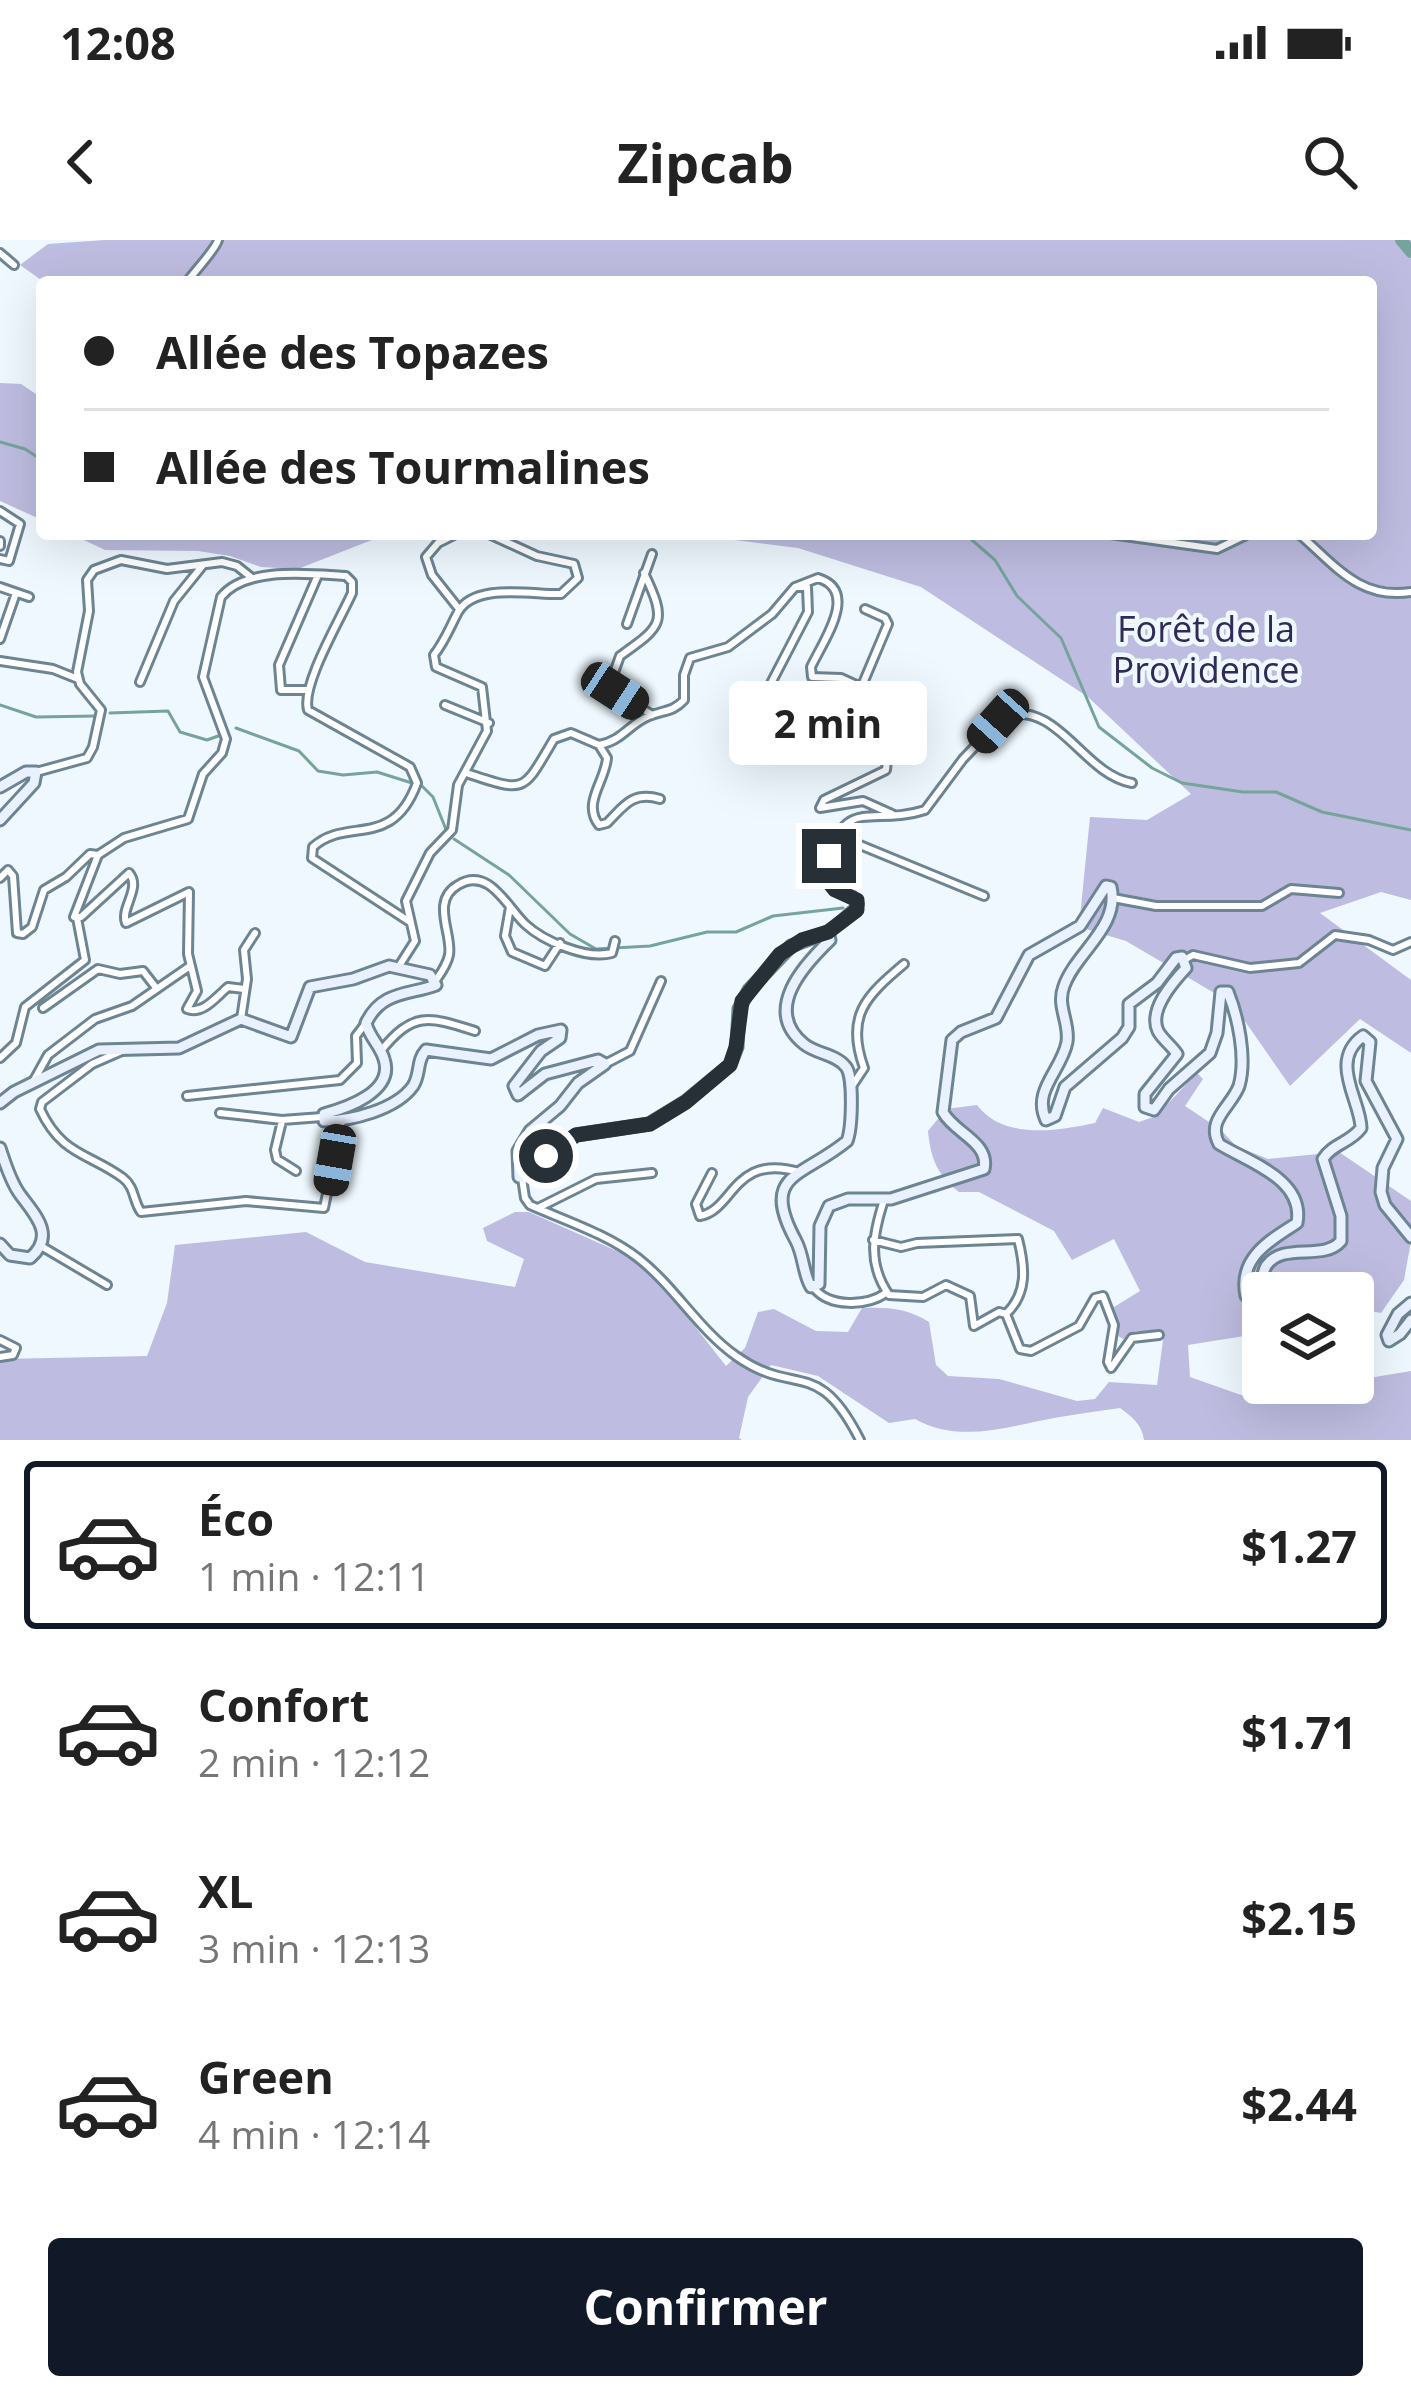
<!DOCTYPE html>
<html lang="fr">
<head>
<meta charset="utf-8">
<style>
  :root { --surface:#fff; --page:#f6f6f6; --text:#222; --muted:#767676; --line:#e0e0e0; --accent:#111827 }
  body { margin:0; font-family:"Open Sans",sans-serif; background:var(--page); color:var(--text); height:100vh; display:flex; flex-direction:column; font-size:45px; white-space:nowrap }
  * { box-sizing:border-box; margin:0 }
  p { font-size:39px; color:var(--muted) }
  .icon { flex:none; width:66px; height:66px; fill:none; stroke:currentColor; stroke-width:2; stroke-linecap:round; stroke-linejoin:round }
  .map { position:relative; height:1200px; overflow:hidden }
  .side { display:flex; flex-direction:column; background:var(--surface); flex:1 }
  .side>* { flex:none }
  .guide { position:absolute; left:36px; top:36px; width:1341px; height:264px; border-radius:12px; box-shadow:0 12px 48px #0002; display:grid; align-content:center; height:264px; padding:0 48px; background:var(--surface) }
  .controls { position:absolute; left:1242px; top:1032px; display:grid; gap:24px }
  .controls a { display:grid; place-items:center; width:132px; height:132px; border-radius:12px; background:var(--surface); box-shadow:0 12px 48px #0002; font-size:60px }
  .end { position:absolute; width:54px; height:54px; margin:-27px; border:15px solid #263036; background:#fff; box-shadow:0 0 0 6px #fff }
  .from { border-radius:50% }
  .bubble { position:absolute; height:84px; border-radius:12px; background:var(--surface); box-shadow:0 12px 48px #0002; font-size:39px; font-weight:700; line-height:84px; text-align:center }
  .car { position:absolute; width:36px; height:72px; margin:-36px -18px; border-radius:15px; box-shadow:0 0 9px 3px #0007; background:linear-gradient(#222 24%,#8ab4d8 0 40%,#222 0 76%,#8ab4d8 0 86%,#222 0) }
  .guide b { display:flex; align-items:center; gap:42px; height:114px; font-size:45px }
  .guide b+b { border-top:3px solid var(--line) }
  .guide i { width:30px; height:30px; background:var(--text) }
  ul { padding:21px 0 0; list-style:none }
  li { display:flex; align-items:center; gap:36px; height:168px; margin:0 24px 18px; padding:0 24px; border:6px solid transparent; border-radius:12px }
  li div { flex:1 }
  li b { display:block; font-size:45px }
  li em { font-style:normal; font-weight:700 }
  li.selected { border-color:var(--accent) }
  li>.icon { width:108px; height:108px; stroke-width:1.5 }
  .action { display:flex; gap:24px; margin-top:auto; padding:24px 48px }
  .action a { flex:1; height:138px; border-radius:12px; background:var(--accent); color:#fff; font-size:48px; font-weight:700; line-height:138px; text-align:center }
  .status { display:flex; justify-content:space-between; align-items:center; height:84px; padding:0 60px; background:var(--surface); direction:ltr }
  .status svg { height:33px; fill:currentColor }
  header { display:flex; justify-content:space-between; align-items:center; height:156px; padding:0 48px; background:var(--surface); font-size:54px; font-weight:700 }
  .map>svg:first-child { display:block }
</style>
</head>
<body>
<div class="status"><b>12:08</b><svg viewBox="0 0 49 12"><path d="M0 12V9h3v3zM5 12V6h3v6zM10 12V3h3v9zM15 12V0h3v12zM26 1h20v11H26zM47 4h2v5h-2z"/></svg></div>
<header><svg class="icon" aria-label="back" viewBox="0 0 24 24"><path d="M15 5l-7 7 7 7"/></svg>Zipcab<svg class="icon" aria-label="search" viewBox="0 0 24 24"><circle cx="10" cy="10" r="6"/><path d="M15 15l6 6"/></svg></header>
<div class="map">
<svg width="1411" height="1200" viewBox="0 0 1411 1200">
  <rect width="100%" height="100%" fill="#eef8fe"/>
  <path fill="#bebce0" d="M105,0H1411V660L1381,652L1320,673L1411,740V813L1360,779L1290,846L1233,764L1126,701L1079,687L1090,577L1147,580L1191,554L1088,457L921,347L798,308L688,294H1371V42H44L20,25L48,4Z
    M0,143L21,144L42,158V280L0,261Z
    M71,294H387L298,329L261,327L230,316L198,311L105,310Z
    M1197,833L1203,839L1185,866L1221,890L1236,906L1268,919L1339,912L1411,961V1001L1404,1040L1381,1073L1353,1068V1053H1263V1093L1188,1105L1190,1137L1241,1155L1261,1156L1411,1131V1200H1144C1142,1184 1132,1177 1120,1168C1092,1172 1062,1176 1034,1182C993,1191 952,1200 915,1179L889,1183L818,1136L771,1125L748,1157L739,1198L742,1200H0V1119L147,1116L167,1063L175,1005L306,992L365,1022L515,1047L524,1019L487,1001L483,988L515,972H529L635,1019L656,1037L726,1126L745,1108L758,1072L774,1069L816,1091L848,1092L862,1068C888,1067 907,1068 929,1082L936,1125L948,1136L999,1139L1077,1161L1095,1159L1109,1142L1157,1145L1164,1093L1135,1091L1123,1099L1117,1095L1114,1067L1140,1051L1114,999L1072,1020L1054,991L979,952H959C937,934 931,920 928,891L946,869L977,865C1003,900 1057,891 1095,883L1103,868L1139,882L1156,876Z"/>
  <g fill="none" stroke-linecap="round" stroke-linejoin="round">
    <path stroke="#75a49c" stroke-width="3" d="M0,202L25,209L42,220
      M965,294L995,320L1017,356L1061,398L1099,487L1152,528L1182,543L1243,552H1276L1322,572L1411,590
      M0,465L36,477L96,476
      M110,473L168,471L180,492L207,500L221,495
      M236,488L299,511L318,531L343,535L377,532L412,543
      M421,545L433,557L447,592
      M454,599L509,635L570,694L596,709L650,706L707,692H736L773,676L843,668"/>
    <path stroke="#75a49c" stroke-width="12" d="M1401,0L1411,12"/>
    <g stroke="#6d8493" stroke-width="12">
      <path id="minor" d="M0,13L14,25
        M187,42C194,32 216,9 218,0
        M0,271L20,284L9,321L0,319
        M456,294L438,303L426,317L432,335L459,369
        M1110,294L1217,309L1248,294
        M1299,294C1335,325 1359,360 1411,352
        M0,301V306
        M644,333C668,383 662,386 620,416L611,441L615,451L652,475
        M0,347L29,357
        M795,347L818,338C860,351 823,401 811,427L812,437L841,438L889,460L892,469L886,530L824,560L820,568L863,561L892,574
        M627,384L652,314
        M0,399L16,353
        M0,421L53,429L78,439
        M140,442L174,361L203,325
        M861,448L888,384L885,378L865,369
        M306,450H281L279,425L318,335
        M445,465L489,483
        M599,505C622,501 629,484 649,476C664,470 673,472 684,460V435L690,418L728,407L772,374L795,347H807L808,372L768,449
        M36,532L87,518L93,507L101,470L80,444L77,432L89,371L87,340L94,330L121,320L167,329L222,322L237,326L252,338
        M466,533C527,553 522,553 554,499L571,493L599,505L607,518C605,542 582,563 599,585L607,583C624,566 632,551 660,559
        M838,596L984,656
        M98,615L74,677H81L129,633C142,648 120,668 126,683L189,652L188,714L197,751L187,769C203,775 216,757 228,747L244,749
        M0,638L8,630L13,636L17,693L23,694L32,687L44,650L66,637L90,614L98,615L124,598L188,579L203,534L222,513L226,499L203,437L221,357C246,326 310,334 346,336L352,342V353C340,380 301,445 308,470L410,527L417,543C392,611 347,576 313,607L312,618L410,682
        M1113,658L1156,666H1262L1291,649L1339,653
        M510,667L505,696L512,712L545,726L560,703
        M828,692L859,664L853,656L835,650L826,632C842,551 870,588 925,570L963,519L1005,475C1059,462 1083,534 1132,543
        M1186,719L1193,715L1250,728L1299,723L1335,695L1369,700L1393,710L1411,702
        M399,726L415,701L406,661L430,613L452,590L458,545L487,491L482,447L436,427L434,415C445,401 450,387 458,372C475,342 533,355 561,354L578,338L574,324L537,316L489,294
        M436,740C441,733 447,725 449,715C453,694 430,661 458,645C489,626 507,667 525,684C543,701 587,720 612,713L615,701
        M43,768L98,729L120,734L143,731L157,749
        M241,779L247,739L244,710L255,693
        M124,810L92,824L42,862L40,869C62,916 89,913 123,938C135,947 133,961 141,972L246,961L324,968L342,881
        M380,812C413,771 428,776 475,791
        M0,818L16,803L25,767L85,720L77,678
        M605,824L630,811L661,741
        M33,842L48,815L95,779L132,766L190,726
        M852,846L864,828C845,776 866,756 904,724
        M187,856L340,840L357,823L356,796L366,783
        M220,873L282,880L322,877
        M282,881L275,910L277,919L296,931
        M712,933L696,964L700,976C734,970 733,913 799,932
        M522,938L525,958L530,965C566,981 607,994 638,1018C675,1047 698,1089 736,1116C795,1158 817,1115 860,1200
        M884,960C873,994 867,1023 889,1055L923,1057L946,1045L970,1056L974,1086L999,1072L1006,1074
        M538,968L596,939L652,933
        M873,1000L901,1007L917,1003L1018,999C1025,1027 1028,1053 1006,1074
        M41,1006L107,1045
        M814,1048C830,1068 867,1066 886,1053
        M1006,1074L1020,1109L1031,1111L1079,1086L1095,1058L1103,1056L1114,1085L1108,1122L1111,1128L1132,1098L1159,1095
        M0,1100L16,1108L13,1115L0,1117"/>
    </g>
    <g stroke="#6d8493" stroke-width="15">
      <path id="secondary" d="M0,547L26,532H36L34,543L0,580
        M828,692L830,700C804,725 762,770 804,804C816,814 836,814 846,827C854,837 852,889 847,901C802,938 759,933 796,1001C804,1016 803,1034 811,1047L819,1044L820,986L829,966L848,959H891L984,929C990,902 954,893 943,872L952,800L961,792L996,778L1029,715L1080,686L1106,646L1111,647C1120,687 1076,712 1064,746C1056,766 1070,782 1067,802C1062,830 1032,850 1046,880L1055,876L1065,847L1122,798L1129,787V764L1157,743L1176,718L1182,717L1186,728C1173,742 1148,770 1158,791C1162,799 1172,806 1177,814L1145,854V867L1154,870L1169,849L1210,813L1217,793L1221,752H1228C1238,777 1247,818 1239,846C1231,867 1206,880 1219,904C1248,922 1305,939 1297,983C1270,1000 1238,1018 1246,1056L1251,1059L1258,1056C1262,1046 1261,1035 1266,1026C1283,1001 1323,1022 1341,1001V976L1323,919C1332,904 1350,903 1361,888C1361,861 1328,821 1363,796L1370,802L1366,841L1397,899L1383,928L1381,952L1385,965L1411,997
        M605,824L578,843L560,866L530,891L518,911L519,937L526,936L576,895L649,884L685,862L730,825L737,807L739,769L749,750L791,706L828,692
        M0,863L14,852L99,810L179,808L241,779L291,797L310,747L353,739L389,726L430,735L436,745C410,755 382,750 366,783C369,797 380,805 384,819C395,852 346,868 324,874V881C350,881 396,870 413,846C421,834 416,821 426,810L491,819L538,795L561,790L560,798L541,811L514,846L518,855L545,834L598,820L605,824
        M0,908C5,923 10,940 19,953C34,974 57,995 30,1018L10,1015L0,1004
        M1411,1063L1398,1074L1387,1095L1389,1101L1400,1094L1411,1080"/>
    </g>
    <use href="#minor" stroke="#fff" stroke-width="6"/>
    <use href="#secondary" stroke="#e9f1ff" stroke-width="9"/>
  </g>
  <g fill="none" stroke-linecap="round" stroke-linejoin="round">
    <path stroke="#263036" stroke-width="15" d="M546,916L576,895L650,884L686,862L730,825L736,807L742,761L780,714L802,700L828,692L857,670V660L835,650L827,640L829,616"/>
  </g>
  <g text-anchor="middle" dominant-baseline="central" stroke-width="9" stroke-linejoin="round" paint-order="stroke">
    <g font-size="36" fill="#312a59" stroke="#eef8fe">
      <text x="1206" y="388">Forêt de la<tspan x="1206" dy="41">Providence</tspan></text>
    </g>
  </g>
</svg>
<div class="controls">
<a><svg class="icon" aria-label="layers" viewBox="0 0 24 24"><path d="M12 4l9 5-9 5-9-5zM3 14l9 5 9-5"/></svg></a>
</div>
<i class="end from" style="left:546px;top:916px"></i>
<i class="end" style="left:829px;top:616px"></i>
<div class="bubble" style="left:729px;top:441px;width:198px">2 min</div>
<i class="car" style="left:615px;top:451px;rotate:123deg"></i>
<i class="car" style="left:998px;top:481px;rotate:222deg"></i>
<i class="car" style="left:335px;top:920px;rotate:190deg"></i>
<div class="guide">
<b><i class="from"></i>Allée des Topazes</b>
<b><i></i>Allée des Tourmalines</b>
</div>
</div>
<section class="side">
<ul>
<li class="selected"><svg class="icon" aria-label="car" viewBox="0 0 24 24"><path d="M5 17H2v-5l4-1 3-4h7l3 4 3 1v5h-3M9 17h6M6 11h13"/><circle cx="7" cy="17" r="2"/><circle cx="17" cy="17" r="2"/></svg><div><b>Éco</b><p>1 min · 12:11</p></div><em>$1.27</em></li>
<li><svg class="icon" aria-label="car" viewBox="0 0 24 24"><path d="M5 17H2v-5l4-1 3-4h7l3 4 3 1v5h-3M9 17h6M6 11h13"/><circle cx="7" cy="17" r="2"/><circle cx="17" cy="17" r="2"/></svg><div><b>Confort</b><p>2 min · 12:12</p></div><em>$1.71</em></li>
<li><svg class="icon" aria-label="car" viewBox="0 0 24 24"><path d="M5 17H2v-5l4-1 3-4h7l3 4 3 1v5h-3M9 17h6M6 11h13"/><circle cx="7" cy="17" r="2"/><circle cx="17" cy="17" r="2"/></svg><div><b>XL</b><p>3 min · 12:13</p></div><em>$2.15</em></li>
<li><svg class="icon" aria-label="car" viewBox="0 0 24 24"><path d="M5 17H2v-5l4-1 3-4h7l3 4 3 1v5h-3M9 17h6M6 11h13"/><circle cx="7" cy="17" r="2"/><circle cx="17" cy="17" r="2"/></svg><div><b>Green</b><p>4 min · 12:14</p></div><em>$2.44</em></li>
</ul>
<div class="action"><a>Confirmer</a></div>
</section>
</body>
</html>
